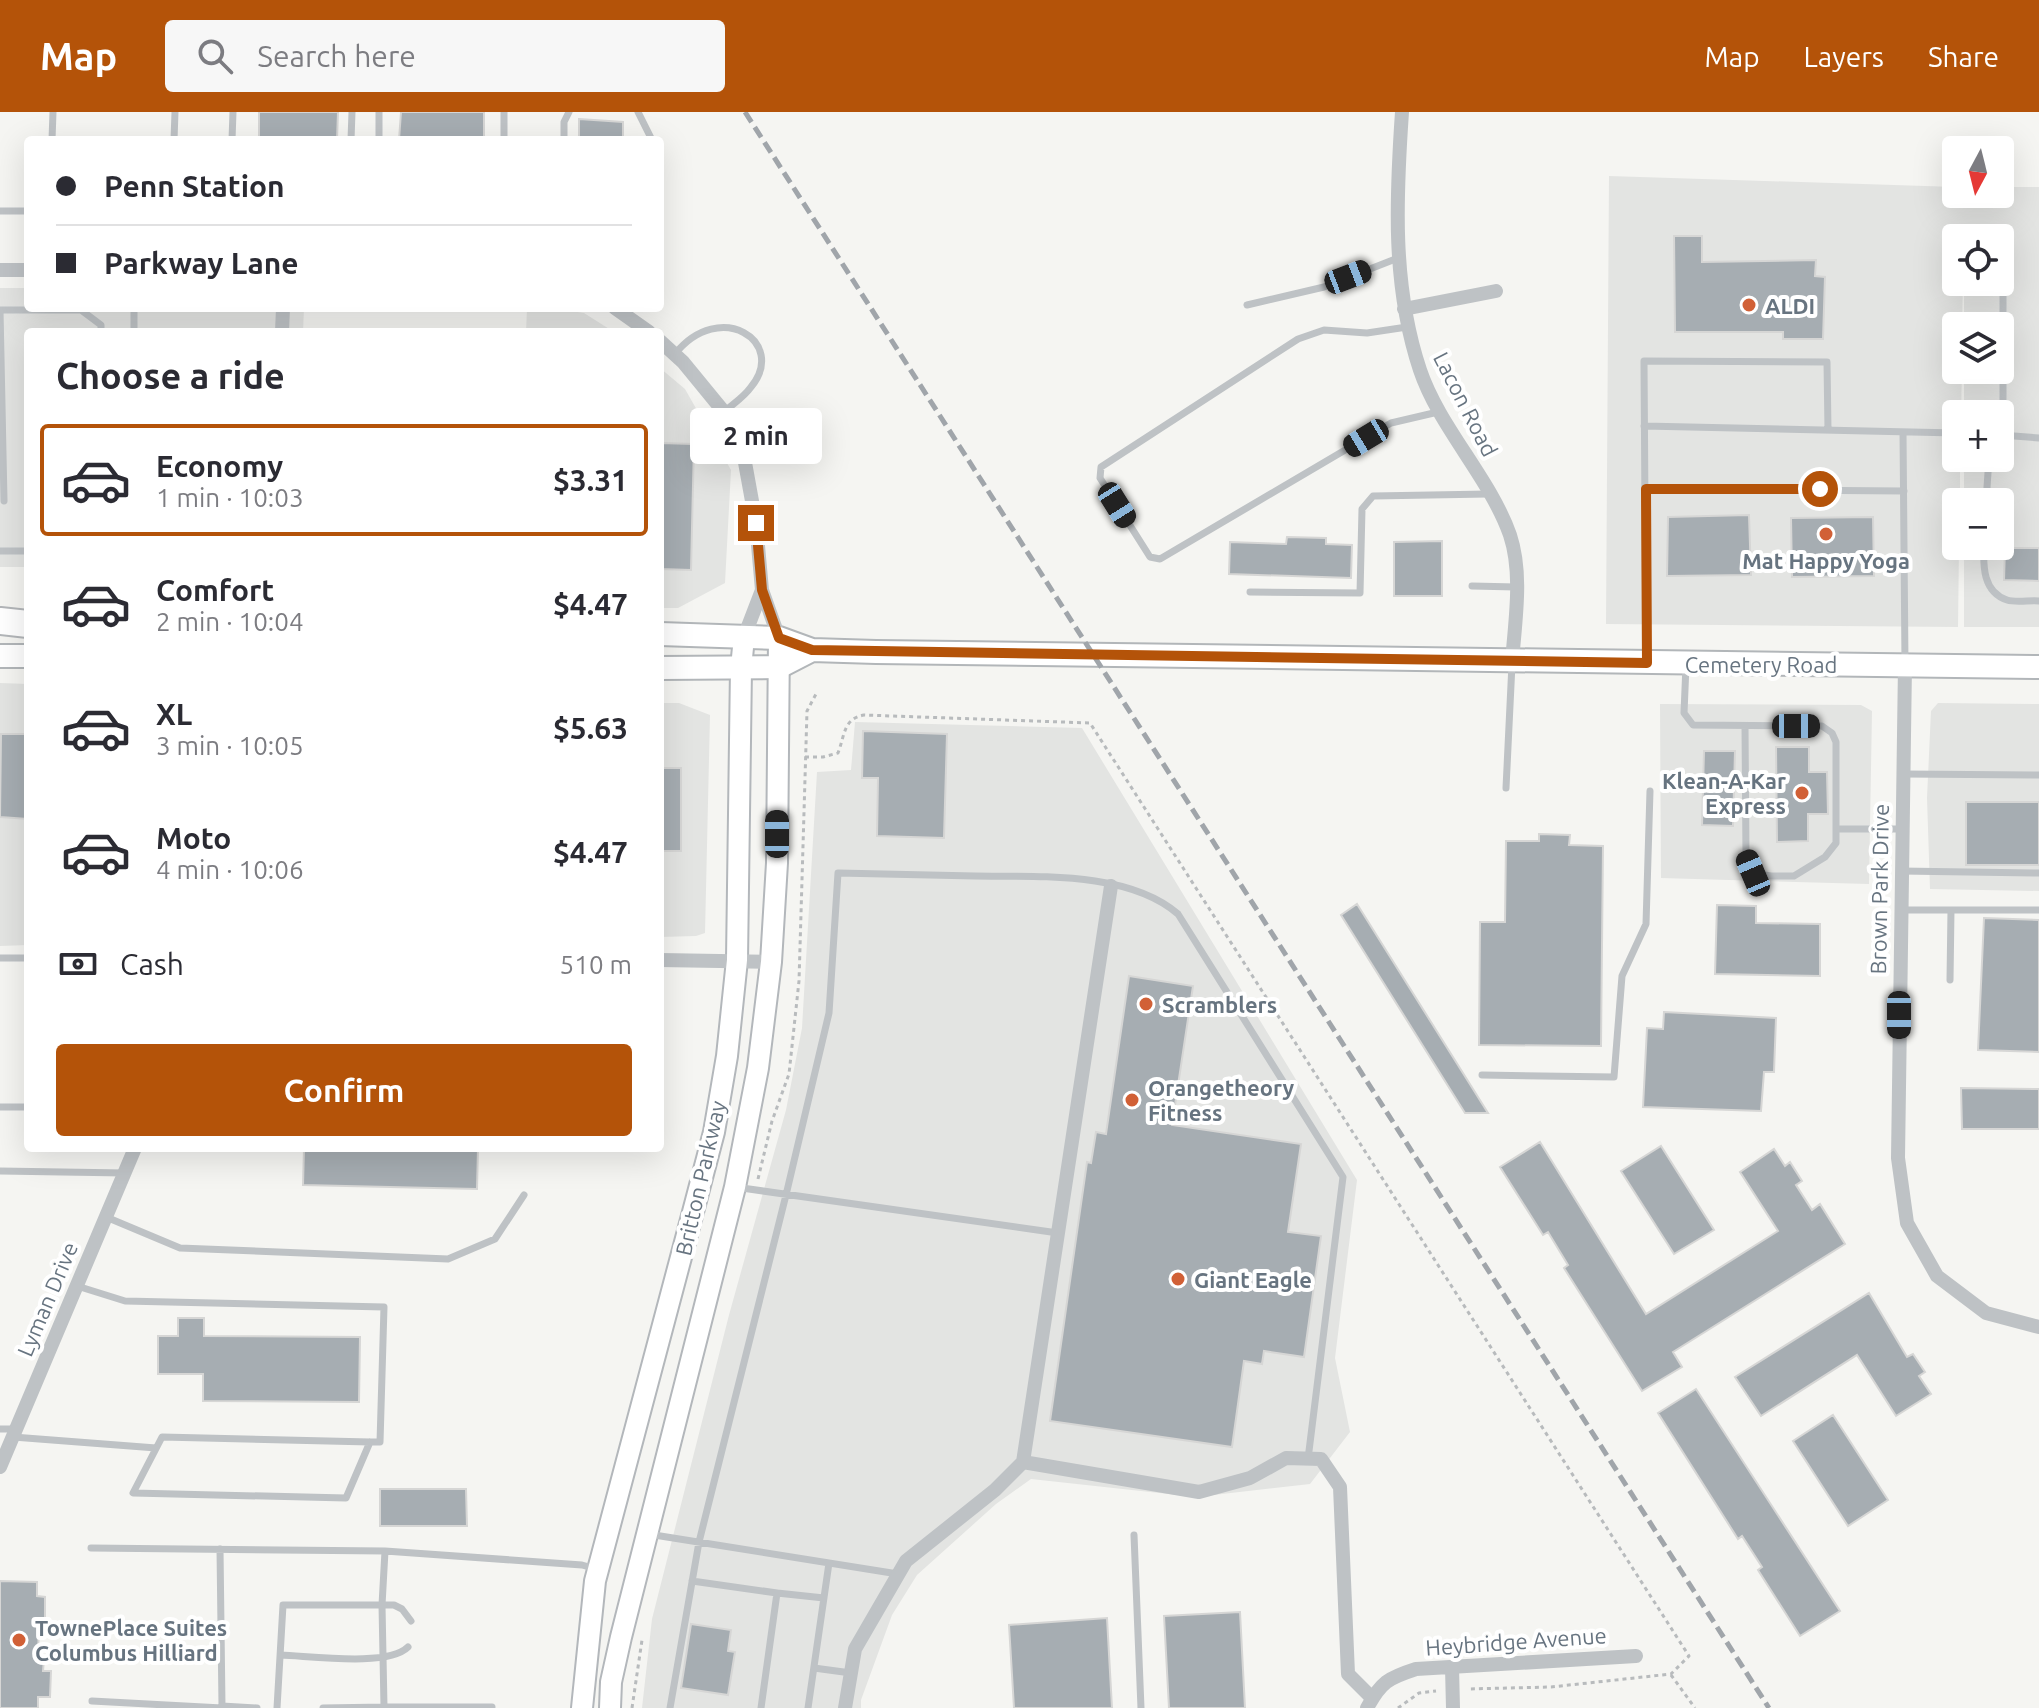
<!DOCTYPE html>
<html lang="en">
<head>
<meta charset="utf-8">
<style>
  :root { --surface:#fff; --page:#f7f7f7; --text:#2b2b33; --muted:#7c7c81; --line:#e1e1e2; --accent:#b45309 }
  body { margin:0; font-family:Ubuntu,sans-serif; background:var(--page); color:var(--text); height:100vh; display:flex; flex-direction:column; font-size:30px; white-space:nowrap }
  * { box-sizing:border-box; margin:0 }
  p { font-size:26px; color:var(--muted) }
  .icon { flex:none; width:44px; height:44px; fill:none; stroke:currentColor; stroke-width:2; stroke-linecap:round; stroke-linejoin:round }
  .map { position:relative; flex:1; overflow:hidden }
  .panel { position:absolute; left:24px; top:216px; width:640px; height:824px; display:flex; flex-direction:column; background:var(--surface); border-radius:8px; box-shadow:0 8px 32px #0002 }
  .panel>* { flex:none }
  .hud { position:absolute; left:24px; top:24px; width:640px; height:176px; border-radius:8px; box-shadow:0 8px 32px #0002; display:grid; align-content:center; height:176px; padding:0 32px; background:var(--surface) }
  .needle { width:52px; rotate:187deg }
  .tools { position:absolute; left:1942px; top:24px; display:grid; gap:16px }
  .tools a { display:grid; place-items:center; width:72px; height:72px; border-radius:8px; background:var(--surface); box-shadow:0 8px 32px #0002; font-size:40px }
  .end { position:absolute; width:36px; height:36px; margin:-18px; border:10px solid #b45309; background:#fff; box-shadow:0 0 0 4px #fff }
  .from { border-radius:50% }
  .bubble { position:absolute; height:56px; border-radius:8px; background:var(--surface); box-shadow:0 8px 32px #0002; font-size:26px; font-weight:700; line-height:56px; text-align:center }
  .car { position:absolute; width:24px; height:48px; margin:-24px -12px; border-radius:10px; box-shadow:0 0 6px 2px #0007; background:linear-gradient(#222 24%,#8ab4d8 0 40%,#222 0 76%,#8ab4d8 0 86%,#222 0) }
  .hud b { display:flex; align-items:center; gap:28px; height:76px; font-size:30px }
  .hud b+b { border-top:2px solid var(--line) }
  .hud i { width:20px; height:20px; background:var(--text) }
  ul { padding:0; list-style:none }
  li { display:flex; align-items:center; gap:24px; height:112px; margin:0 16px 12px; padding:0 16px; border:4px solid transparent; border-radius:8px }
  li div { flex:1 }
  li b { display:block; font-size:30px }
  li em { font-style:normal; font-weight:700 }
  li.selected { border-color:var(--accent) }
  li>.icon { width:72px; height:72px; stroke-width:1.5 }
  h2 { padding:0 32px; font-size:36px; line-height:96px }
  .pay { display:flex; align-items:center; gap:20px; height:88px; padding:0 32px; font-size:30px }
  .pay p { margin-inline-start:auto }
  .action { display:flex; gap:16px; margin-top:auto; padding:16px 32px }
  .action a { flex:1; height:92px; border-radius:8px; background:var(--accent); color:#fff; font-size:32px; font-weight:700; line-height:92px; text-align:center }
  header { display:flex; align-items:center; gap:48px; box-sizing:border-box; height:112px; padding:0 40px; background:var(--accent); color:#fff }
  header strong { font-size:38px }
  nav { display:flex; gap:44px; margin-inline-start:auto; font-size:28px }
  .search { width:560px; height:72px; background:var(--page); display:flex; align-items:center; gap:20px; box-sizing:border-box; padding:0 28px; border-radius:8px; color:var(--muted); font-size:30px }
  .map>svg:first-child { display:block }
</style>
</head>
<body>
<header>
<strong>Map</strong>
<div class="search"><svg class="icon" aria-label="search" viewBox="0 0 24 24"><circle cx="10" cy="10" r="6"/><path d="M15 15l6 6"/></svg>Search here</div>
<nav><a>Map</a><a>Layers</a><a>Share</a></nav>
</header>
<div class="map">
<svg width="2039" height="1596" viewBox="0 0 2039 1596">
  <rect width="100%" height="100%" fill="#f5f5f2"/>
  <path fill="#e3e4e2" d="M1609,64L1956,75V82H2000V75H2039V515H1964V434H2000V390H1964V346H2000V302H1964V258H2000V214H1964V170H2000V126H1956V170H1963L1962,214H1956V258H1962L1961,302H1956V346H1960V390H1956V434H1959L1958,515L1606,512Z
    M0,176H28V196H304L303,220H28V455H0Z
    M527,196H552L584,201L614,220H526Z
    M660,256L685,277L731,358L725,471L678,496H660Z
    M0,571L28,572V833L0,834Z
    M660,591H679L710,603L705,821L696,824L660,825Z
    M1938,591L2039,592V779L1930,777L1927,686L1931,599Z
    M1660,592L1861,593L1872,599L1869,772L1661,766Z
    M855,610L1082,616L1357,1068L1335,1246L1350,1320L1310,1372L1196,1385L1031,1367L996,1392L917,1463L892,1503L861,1588V1596H642L652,1507L729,1203L786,998L802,916L817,660L851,658Z"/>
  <path fill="#a6adb2" stroke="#d6d6d5" stroke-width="2" d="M259,0H338L337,28H259Z
    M401,0H484V28H399Z
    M579,7L623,10V28H579Z
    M1674,124H1702V150L1816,148L1815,164L1825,165L1823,227H1783V220H1675Z
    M660,331L694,332L691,458L660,457Z
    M1749,403L1751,463L1667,464L1668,405Z
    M1873,405L1874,464L1792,465L1791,406Z
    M1287,425L1326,426V432L1352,433L1351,466L1229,462L1230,430L1286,432Z
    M1442,429V484H1394V430Z
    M2005,436H2039V469L2004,468Z
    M863,619L947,622L944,726L877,724L878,666H862Z
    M1,622H28V707L0,705Z
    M1776,635H1809V660H1827L1828,702H1808V729L1777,730Z
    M1704,639H1735L1733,714L1702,713Z
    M660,656H681V739H660Z
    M1966,690H2039V753H1966Z
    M1539,722L1570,723L1569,733L1603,734L1601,934L1479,933L1480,810H1505L1506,729H1539Z
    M1357,792L1488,1001H1465L1341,803Z
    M1717,793L1756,794V811L1820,812V864L1715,862Z
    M1984,806L2039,808V940L1978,938Z
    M1129,864L1193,874L1172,1013L1301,1032L1288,1120L1321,1124L1304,1245L1264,1239L1262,1252L1244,1249L1232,1335L1050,1309L1087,1050L1091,1051L1096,1020L1106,1022Z
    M1664,900L1776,906L1774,960H1764L1761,999L1643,995L1647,916L1663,917Z
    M1961,976L2039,977V1017H1962Z
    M1540,1030L1646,1202L1778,1119L1740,1060L1774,1037L1785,1054L1790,1050L1802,1069L1796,1073L1812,1098L1820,1092L1845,1132L1673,1240L1682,1255L1642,1279L1564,1156L1568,1153L1548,1120L1543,1123L1500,1055Z
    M1661,1034L1714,1118L1674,1142L1621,1059Z
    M304,1036H478L477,1077L303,1073Z
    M1869,1181L1907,1245L1913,1242L1925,1260L1919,1264L1931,1282L1896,1304L1857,1243L1761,1304L1735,1265Z
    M178,1206H204V1224L360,1225L359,1290L203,1289V1262H158V1224H178Z
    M1696,1277L1840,1499L1800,1524L1758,1458L1762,1455L1742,1424L1738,1427L1658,1301Z
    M1833,1303L1888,1388L1848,1414L1793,1329Z
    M380,1377H466L467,1414H380Z
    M0,1469L37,1470V1484L45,1485V1510H39L38,1546L44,1547L43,1559H51L50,1585H38V1596H0Z
    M1240,1500L1245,1596H1169L1164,1504Z
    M1107,1506L1112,1596H1014L1009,1513Z
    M691,1512L731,1518L728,1539L735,1540L728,1583L681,1576Z"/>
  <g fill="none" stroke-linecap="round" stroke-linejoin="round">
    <g stroke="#b3b7bb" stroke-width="24">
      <path id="secondary" d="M582,1596L595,1469L693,1100L714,1020L727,944L737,848L741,556L744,525
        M610,1596L611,1570L621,1525L735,1075L758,956L771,850L777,751L779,526"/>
    </g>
    <g stroke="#b2b6b9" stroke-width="26">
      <path id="primary" d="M660,522L779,526L812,538L876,540L2039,555
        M0,544H28
        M660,556L779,555L812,538"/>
    </g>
    <g stroke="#b3b6b9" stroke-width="30">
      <path id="highway" d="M0,509L28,512"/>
    </g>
    <path stroke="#b8bbbd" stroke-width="3" stroke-dasharray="4 4" stroke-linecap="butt" d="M805,645H823L838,641C845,623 843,607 864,603L1090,611L1689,1544L1671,1562L1551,1575L1467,1577
      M758,1067L772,1009L789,962L799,869L807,599L816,582
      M1671,1563L1695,1596
      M632,1596L642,1528
      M1398,1596L1419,1581L1436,1579"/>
    <path stroke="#bec2c5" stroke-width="7" d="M379,0V28
      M638,0L652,28
      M52,28L53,0
      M174,28L175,0
      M232,28L233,0
      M351,28L352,0
      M504,28V0
      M564,28V10L569,0
      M660,46V81
      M0,99H28
      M2003,161V323
      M1247,193L1324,175L1398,146
      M0,198L4,389
      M0,198H81L101,213V220
      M1407,215L1367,221L1324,218L1298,227L1101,355L1100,366L1150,445L1160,447L1391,311L1438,300
      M134,220V196
      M675,242C720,186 788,230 751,275C744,285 733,292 724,300
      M1644,314L1956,321
      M1903,320L1905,551
      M2001,323L2039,326
      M742,334L785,326
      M1646,377L1904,379
      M1986,390L1989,346
      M1984,434C1983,454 1983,480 2007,488C2016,491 2030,488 2039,489
      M0,439H28
      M1472,474L1516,475
      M1250,480L1360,481L1362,397L1373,384L1488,382
      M1646,548L1644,249L1827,250L1828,318
      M1686,553L1684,601L1693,613L1822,614L1832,621L1836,630V731L1825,745L1794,764H1771L1753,761L1746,744L1745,614
      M1903,662L2039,663
      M1506,676L1512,552
      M1836,717H1902
      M1901,759L2039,761
      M1901,798H2039
      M0,846H28
      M1950,868L1951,798
      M1482,963L1614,965L1622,864L1646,812L1650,679
      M0,995H28
      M0,1059L125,1061
      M735,1075L1058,1121
      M106,1105L180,1136L448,1147L495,1127L524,1083
      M77,1174L125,1189L384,1195L380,1330H370L162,1325L133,1381L346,1386L370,1330
      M0,1317H16
      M13,1325L156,1336
      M648,1422L898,1462
      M1134,1423L1141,1596
      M91,1436L385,1439L582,1453L596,1457
      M220,1437L222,1594L257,1596
      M385,1439L382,1493L384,1595H492
      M692,1469L777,1481L761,1596
      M777,1481L824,1486
      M281,1543C311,1544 388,1555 408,1535
      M814,1556L851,1561
      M92,1589L222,1596
      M277,1596L283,1493H394L402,1497L411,1509
      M323,1596L384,1595
      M670,1596L699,1430L786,1083L829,901L838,761C884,762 930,763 975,764C1038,765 1128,759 1178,802L1343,1065L1308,1347
      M808,1596L829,1451"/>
    <path stroke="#bec2c5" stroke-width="14" d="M1402,0C1396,87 1392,174 1420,258C1439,315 1490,366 1510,423C1523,462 1515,509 1512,550
      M0,158H28
      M615,196L649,220
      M1404,197L1496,179
      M282,220L283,196
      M660,229L683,250L724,300L742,334L756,411L762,478L779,526
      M744,525L762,478
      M1905,553L1898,1046L1907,1111L1937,1164L1986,1201L2039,1215
      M660,848L771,850
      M1023,1350L1199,1380L1250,1366L1286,1346L1321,1347L1340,1375L1348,1562L1372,1586
      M0,1355L135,1036
      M1452,1555L1453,1596
      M845,1596L855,1537L906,1449L995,1378L1023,1350L1111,774
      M1367,1596C1381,1570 1388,1566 1416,1557L1636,1544"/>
    <use href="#secondary" stroke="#fff" stroke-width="20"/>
    <use href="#primary" stroke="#fff" stroke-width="22"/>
    <use href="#highway" stroke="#fff" stroke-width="26"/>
    <path stroke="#a0a5aa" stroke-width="5" stroke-dasharray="12 6" stroke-linecap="butt" d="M745,0L1769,1596"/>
  </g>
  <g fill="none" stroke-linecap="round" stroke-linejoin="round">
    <path stroke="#b45309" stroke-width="10" d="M756,411L762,478L779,526L812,538L1647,551L1646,377H1820"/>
  </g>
  <g fill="#d16036" stroke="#fff" stroke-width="3">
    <circle cx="1749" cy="193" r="8"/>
    <circle cx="1826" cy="422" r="8"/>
    <circle cx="1802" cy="681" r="8"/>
    <circle cx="1146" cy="892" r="8"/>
    <circle cx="1132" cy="988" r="8"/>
    <circle cx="1178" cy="1167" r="8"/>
    <circle cx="19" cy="1528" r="8"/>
  </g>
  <g text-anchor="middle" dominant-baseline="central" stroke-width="8" stroke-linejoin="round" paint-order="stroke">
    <g font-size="22" font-weight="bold" fill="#677480" stroke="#fff" text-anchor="start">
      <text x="1765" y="193">ALDI</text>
      <text x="1826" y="448" text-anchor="middle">Mat Happy Yoga</text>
      <text x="1786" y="668" text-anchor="end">Klean-A-Kar<tspan x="1786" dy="25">Express</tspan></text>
      <text x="1162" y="892">Scramblers</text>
      <text x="1148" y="975">Orangetheory<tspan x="1148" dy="25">Fitness</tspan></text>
      <text x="1194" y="1167">Giant Eagle</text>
      <text x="35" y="1515">TownePlace Suites<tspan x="35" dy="25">Columbus Hilliard</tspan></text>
    </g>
    <g font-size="22" fill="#677480" stroke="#fff">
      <text transform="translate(1466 292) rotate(63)">Lacon Road</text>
      <text x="1761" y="552">Cemetery Road</text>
      <text transform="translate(1879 777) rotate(-89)">Brown Park Drive</text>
      <text transform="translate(700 1066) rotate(-77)">Britton Parkway</text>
      <text transform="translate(47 1187) rotate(-67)">Lyman Drive</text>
      <text transform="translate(1516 1529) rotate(-4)">Heybridge Avenue</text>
    </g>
  </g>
</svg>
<div class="tools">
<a><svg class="needle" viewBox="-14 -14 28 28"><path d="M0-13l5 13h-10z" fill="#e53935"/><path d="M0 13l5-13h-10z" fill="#7c7c81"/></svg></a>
<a><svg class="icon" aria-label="locate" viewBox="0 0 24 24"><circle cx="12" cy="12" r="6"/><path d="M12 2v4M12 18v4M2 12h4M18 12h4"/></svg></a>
<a><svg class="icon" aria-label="layers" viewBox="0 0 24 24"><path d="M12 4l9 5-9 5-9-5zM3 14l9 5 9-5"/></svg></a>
<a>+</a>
<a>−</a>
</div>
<i class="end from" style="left:1820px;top:377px"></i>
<i class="end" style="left:756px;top:411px"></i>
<div class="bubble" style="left:690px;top:296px;width:132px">2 min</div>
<i class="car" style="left:1348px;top:165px;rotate:69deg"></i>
<i class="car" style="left:1366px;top:326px;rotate:239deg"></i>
<i class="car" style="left:1117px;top:393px;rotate:148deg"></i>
<i class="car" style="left:1796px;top:614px;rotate:90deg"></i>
<i class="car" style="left:777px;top:722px;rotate:0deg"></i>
<i class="car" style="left:1753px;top:761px;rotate:337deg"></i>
<i class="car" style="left:1899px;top:903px;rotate:180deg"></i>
<div class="hud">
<b><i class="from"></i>Penn Station</b>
<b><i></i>Parkway Lane</b>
</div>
<section class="panel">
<h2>Choose a ride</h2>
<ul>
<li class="selected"><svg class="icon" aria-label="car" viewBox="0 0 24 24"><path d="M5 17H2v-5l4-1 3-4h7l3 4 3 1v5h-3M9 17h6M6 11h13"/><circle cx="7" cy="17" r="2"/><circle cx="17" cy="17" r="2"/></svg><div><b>Economy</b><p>1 min · 10:03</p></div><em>$3.31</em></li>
<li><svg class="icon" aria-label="car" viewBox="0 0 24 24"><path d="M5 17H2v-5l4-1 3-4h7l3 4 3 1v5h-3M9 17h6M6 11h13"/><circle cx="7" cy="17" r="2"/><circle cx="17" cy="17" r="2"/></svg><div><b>Comfort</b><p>2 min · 10:04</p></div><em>$4.47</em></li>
<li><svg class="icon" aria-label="car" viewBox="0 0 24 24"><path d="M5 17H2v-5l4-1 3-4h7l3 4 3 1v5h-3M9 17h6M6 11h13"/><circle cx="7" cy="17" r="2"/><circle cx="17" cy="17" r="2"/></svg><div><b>XL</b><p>3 min · 10:05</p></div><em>$5.63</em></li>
<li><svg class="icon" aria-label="car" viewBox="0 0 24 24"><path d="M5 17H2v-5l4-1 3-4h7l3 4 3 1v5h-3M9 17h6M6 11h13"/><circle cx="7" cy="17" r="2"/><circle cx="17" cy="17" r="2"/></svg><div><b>Moto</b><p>4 min · 10:06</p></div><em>$4.47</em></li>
</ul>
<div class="pay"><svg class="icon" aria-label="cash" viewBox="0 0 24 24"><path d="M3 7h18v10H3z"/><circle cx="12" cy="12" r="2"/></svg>Cash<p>510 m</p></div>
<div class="action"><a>Confirm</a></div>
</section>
</div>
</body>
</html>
